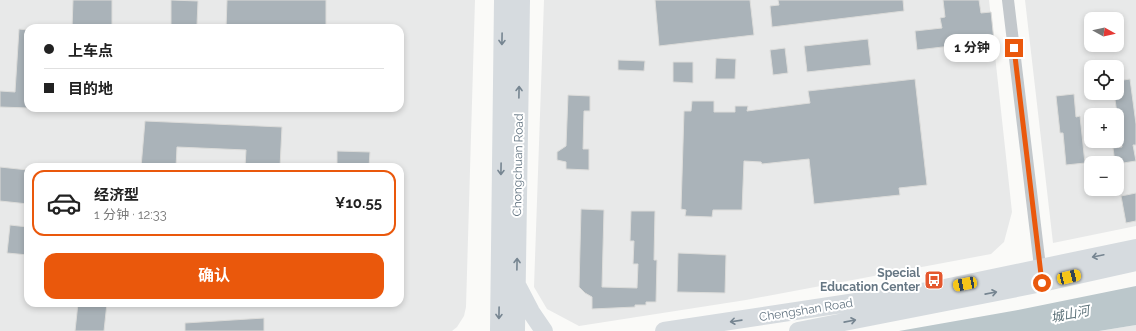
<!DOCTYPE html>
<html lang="zh">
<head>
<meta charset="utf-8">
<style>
  :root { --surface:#fff; --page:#f2f2f2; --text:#222; --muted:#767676; --line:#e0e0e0; --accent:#ea580c }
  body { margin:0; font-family:Raleway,"Noto Sans SC",sans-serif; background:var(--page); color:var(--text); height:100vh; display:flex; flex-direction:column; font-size:15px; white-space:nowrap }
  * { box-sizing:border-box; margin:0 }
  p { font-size:13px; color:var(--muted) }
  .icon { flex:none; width:22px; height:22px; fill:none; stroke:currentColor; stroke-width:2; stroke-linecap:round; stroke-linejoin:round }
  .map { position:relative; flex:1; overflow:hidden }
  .side { position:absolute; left:24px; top:163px; width:380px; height:144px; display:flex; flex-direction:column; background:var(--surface); border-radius:12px; box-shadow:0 2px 6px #0003 }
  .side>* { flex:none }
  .hud { position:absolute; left:24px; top:24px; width:380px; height:88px; border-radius:12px; box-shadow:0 2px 6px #0003; display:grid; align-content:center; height:88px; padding:0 20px; background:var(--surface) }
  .needle { width:26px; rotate:98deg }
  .fabs { position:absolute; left:1084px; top:12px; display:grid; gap:8px }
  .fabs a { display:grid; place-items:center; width:40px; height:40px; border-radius:8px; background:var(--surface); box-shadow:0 2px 6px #0003; font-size:20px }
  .end { position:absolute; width:18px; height:18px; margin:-9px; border:5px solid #ea580c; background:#fff; box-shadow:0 0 0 2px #fff }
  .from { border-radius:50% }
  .bubble { position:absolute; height:28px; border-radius:12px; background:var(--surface); box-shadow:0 2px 6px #0003; font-size:13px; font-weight:700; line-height:28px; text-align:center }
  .car { position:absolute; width:12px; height:24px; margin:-12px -6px; border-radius:5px; box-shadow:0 0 3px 1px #0007; background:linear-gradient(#f5c518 24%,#345 0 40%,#f5c518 0 76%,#345 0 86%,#f5c518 0) }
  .hud b { display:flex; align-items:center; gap:14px; height:38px; font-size:15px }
  .hud b+b { border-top:1px solid var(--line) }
  .hud i { width:10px; height:10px; background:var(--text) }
  ul { padding:7px 0 0; list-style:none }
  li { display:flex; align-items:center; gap:12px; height:66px; margin:0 8px 6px; padding:0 12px; border:2px solid transparent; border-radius:12px }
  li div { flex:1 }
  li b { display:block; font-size:15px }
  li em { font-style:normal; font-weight:700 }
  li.current { border-color:var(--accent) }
  li>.icon { width:36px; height:36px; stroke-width:1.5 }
  .primary-button { display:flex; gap:8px; margin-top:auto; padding:8px 20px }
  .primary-button a { flex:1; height:46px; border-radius:12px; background:var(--accent); color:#fff; font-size:16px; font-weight:700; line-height:46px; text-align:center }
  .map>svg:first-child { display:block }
</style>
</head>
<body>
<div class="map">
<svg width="1136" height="331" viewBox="0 0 1136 331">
  <rect width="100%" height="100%" fill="#fafaf8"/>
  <path fill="#e8e9e9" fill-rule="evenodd" d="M0,0H475L466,307L464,316L457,327L452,331H0ZM28,28H400V108H28ZM28,167H400V303H28Z
    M544,0H989L1012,212L1004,242L991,254L746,300L579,326L547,309L534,287Z
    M1025,0H1136V226L1053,243ZM1091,19H1117V45H1091ZM1091,67H1117V93H1091ZM1091,115H1117V141H1091ZM1091,163H1117V189H1091Z
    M1136,325V331H1099Z"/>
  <path fill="#bbc7cb" d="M1136,286V325L1099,331H899L1018,310Z"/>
  <path fill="#aab3b9" stroke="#dcdcda" d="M73,0H112V28H72Z
    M171,0L198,1L197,25H193L192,28H171Z
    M227,0H326V28H226Z
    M655,0H750L754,35L659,46Z
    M778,0H903L904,11L772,27L770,6L779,5Z
    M943,0H979L981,13L991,12L994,41L917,50L915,31L942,28L940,18L945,17Z
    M19,29L28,30V108L0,107V91L15,92Z
    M868,39L871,65L807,72L804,46Z
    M785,48L788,73L773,75L770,50Z
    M716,58L736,59L735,79H715Z
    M618,60L645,61L644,71L618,70Z
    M673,62H693V83L673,82Z
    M915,79L927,185L899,188L900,195L814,204L809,159L762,164L761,162L744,161L742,210H713L712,217L685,216L686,210L681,209L684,111H691L692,101H714V112H735V106H748L747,111L810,103L808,91Z
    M1130,79L1136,124V145H1133L1136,161L1117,164L1115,163L1113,148L1122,147L1114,93H1117V81Z
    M1074,94L1076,117L1080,116L1085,163L1066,165L1063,133H1060L1056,96Z
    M568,95L590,96V111H584L583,149H589V170L566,169V162L557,160V152L566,146Z
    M145,121L282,127L280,167H245L246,150L177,147L176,167H141Z
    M337,151L370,152L369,167H337Z
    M0,167L28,170V204L0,201Z
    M1136,193V221L1126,223L1121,196Z
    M581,209L604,210L602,287L637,288L638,264H633L634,241H630L631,211H655L654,260H657L656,302H646V305H635V307L592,309V297L585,293L579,287Z
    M10,225L28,227V255L7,253Z
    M678,253L726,255L725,293L677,292Z
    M78,303H107L104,331H75Z
    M264,318V331H185V323Z"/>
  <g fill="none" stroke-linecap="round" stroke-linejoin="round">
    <path stroke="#c3c8cc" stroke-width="12" d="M1008,0L1041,275"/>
    <path stroke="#d6dbdf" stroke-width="18" d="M518,287L531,312L544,331
      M499,331L503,0
      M516,331L521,0
      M664,331L935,290L1136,248
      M798,331L1042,283L1136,262"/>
  </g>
  <defs><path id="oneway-shaft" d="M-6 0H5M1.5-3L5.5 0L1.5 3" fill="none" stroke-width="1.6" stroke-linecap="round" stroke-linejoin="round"/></defs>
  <g stroke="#768591">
    <use href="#oneway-shaft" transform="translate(502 39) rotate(91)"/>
    <use href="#oneway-shaft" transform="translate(519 92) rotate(-89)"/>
    <use href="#oneway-shaft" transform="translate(501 169) rotate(91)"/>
    <use href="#oneway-shaft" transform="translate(1098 256) rotate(168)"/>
    <use href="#oneway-shaft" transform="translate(517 264) rotate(-89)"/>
    <use href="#oneway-shaft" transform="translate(991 293) rotate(-11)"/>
    <use href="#oneway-shaft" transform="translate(499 313) rotate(91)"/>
    <use href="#oneway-shaft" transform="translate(736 321) rotate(172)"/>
    <use href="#oneway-shaft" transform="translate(850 321) rotate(-11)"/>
  </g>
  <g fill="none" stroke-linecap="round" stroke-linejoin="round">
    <path stroke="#ea580c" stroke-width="5" d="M1014,48L1042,283"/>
  </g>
  <defs>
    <g id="bus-square" transform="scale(1)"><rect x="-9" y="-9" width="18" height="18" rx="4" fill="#e4572e" stroke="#fff"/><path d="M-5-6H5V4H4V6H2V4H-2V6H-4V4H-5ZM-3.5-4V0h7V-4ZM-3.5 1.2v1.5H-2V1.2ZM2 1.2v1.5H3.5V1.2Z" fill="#fff"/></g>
  </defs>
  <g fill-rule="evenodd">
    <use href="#bus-square" x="934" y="280"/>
  </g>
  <g text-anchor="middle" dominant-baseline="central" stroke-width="4" stroke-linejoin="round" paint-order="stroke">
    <g font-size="12" fill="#657683" stroke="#fff">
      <text transform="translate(518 165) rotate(-89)">Chongchuan Road</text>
      <text transform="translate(806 310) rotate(-9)">Chengshan Road</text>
    </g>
    <g font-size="12" font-weight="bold" fill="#657683" stroke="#fff" text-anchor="end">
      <text x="920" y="273">Special<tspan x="920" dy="14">Education Center</tspan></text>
    </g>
    <g font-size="13" font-style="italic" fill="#60757c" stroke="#fff">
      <text transform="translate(1070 314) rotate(-11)">城山河</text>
    </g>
  </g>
</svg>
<div class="fabs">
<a><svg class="needle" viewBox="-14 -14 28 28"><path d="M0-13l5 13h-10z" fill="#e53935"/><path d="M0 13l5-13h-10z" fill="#767676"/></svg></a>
<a><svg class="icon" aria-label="locate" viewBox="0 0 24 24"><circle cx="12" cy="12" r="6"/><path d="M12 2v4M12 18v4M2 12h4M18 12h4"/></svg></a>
<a>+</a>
<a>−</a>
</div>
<i class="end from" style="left:1042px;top:283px"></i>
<i class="end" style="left:1014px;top:48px"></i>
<div class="bubble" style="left:944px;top:34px;width:56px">1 分钟</div>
<i class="car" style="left:1069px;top:277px;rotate:77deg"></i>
<i class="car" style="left:965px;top:284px;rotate:259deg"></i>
<div class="hud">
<b><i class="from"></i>上车点</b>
<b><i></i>目的地</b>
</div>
<section class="side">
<ul>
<li class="current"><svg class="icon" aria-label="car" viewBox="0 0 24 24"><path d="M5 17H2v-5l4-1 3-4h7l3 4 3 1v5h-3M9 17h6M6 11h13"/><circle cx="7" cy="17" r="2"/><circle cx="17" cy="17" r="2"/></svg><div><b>经济型</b><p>1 分钟 · 12:33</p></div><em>¥10.55</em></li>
</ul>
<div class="primary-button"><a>确认</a></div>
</section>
</div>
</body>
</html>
